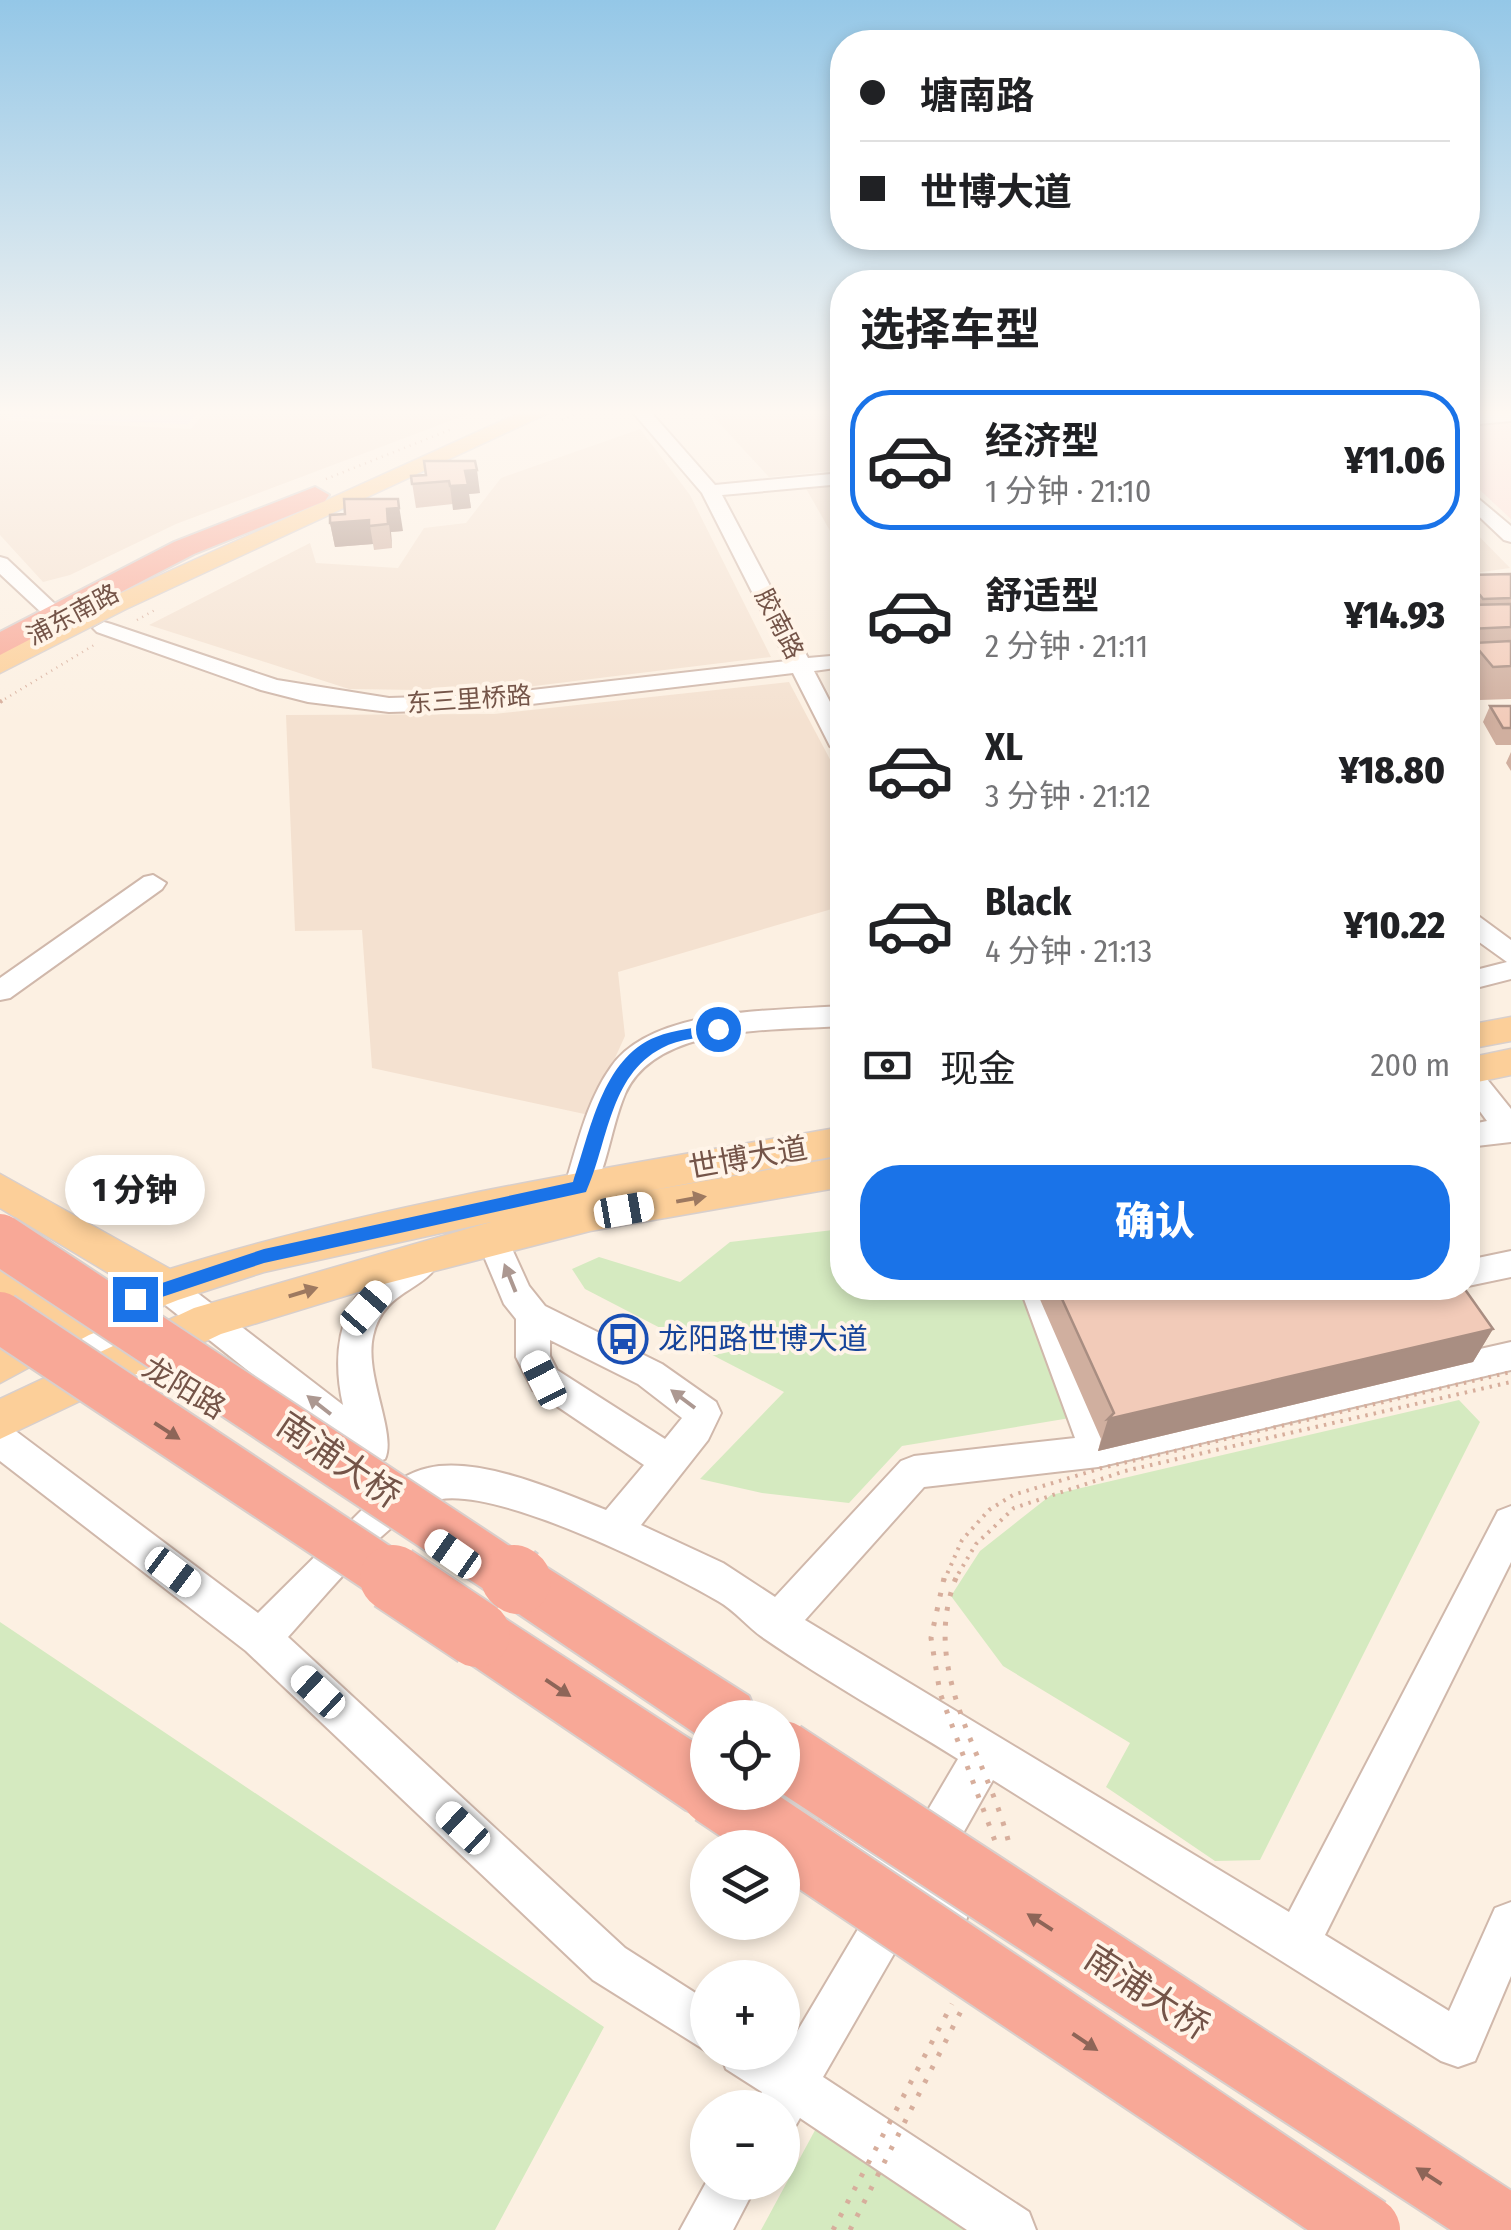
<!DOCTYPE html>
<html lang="zh">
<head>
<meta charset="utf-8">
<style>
  :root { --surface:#fff; --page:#f6f6f6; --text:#202124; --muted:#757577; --line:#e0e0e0; --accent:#1a73e8 }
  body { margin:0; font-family:"Fira Sans Condensed","Noto Sans SC",sans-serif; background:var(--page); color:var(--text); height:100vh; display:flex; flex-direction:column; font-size:38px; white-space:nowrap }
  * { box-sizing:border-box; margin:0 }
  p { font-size:32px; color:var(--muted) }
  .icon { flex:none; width:55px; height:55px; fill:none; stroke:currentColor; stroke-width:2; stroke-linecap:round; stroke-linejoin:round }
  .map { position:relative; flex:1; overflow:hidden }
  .sheet { position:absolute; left:830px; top:270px; width:650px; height:1030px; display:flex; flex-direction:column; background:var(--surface); border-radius:40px; box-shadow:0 5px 15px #0003 }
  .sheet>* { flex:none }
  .guide { position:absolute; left:830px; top:30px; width:650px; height:220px; border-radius:40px; box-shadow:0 5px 15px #0003; display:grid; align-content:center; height:220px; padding:0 30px; background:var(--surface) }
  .fabs { position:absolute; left:690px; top:1700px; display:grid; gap:20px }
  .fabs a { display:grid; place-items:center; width:110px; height:110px; border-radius:50%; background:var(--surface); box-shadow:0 5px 15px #0003; font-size:50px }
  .end { position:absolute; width:45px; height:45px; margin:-22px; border:12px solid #1a73e8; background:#fff; box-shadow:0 0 0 5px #fff }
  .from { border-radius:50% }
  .bubble { position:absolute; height:70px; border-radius:35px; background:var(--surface); box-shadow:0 5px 15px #0003; font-size:32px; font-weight:800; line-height:70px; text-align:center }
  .car { position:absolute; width:30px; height:60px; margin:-30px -15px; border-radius:12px; box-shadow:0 0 8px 2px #0007; background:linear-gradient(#fff 24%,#345 0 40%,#fff 0 76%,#345 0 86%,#fff 0) }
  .guide b { display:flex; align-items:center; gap:35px; height:95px; font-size:38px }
  .guide b+b { border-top:2px solid var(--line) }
  .guide i { width:25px; height:25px; background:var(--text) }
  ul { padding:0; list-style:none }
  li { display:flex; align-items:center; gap:30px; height:140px; margin:0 20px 15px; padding:0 10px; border:5px solid transparent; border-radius:40px }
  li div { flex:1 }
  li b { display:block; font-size:38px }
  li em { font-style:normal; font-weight:800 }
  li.active { border-color:var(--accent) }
  li>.icon { width:90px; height:90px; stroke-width:1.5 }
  h2 { padding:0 30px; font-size:45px; line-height:120px }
  .pay { display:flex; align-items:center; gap:25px; height:110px; padding:0 30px; font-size:38px }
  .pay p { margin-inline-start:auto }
  .cta { display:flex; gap:20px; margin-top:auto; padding:20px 30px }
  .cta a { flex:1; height:115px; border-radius:40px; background:var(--accent); color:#fff; font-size:40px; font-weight:800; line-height:115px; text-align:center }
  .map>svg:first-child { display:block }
</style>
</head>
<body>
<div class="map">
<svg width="1511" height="2230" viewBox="0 0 1511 2230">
  <rect width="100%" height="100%" fill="#fcf0e2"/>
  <path fill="#f4e1d0" d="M0,410H15L5,420L191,429L207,410H479L176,524L70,575L43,582L0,535Z
    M707,410H842V470L769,477Z
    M640,429L690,495L771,657L493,691L349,689L149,625L310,543L316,563L398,568L424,528L466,523L501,478Z
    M842,482V552L804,485Z
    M1468,525L1510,568L1468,574Z
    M789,682L842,782V906L618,972L625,1036L589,1115L372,1068L362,930L295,931L286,715L494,714Z"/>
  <path fill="#fdded5" d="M1511,422V519L1468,479V425Z"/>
  <path fill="#eddff8" d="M20,410H199L188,424L11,417Z"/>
  <path fill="#d5eac0" d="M842,1229V1288H1026L1048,1314L1088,1415L902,1446L849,1503L762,1493L700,1479L784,1392L585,1289L572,1269L599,1257L680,1282L730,1242Z
    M1459,1400L1480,1422L1260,1860L1215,1861L1106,1787L1130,1743L1003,1666L951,1596L980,1551L1051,1495Z
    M0,1622L604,2027L495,2230H0Z
    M820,2121L1008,2230H761Z"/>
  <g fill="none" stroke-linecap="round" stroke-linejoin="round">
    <g stroke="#d0b8ab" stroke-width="4">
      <path id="minor" d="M631,410H649L715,485L842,473V484L722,495L808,658L842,655V667L814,671L842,725V753L830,746L793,673L488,709L389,712L308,702L261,690L97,632L93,628L104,622L111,624L277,680L389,698L488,695L787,661L702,493Z
        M1511,411V421L1468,425V415Z
        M1468,490L1511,526V542L1504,540L1468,506Z
        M0,557L7,559L57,606L60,610L57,614H43L0,574Z
        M153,875L166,883L162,889L10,998L0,1000V978L144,877Z
        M1468,912L1477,915L1511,940V979L1468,990V972L1507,962L1468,934Z
        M842,1006V1026C776,1031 657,1023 625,1094C611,1127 608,1165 591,1196L580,1200L569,1196L564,1188C577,1147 586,1102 611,1067C652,1007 777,1011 842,1006Z
        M1468,1065L1478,1068L1511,1109V1142L1468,1147V1125L1487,1121L1468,1095Z
        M492,1225L503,1229L529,1286L545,1306L662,1364L716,1402L721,1413L708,1440L641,1525L723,1563L775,1597L901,1461L914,1456L1075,1438L1020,1288H1052L1109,1433L1511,1342V1370L1098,1467L924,1487L805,1620L1289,1912L1498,1511L1511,1506V1562L1325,1935L1449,2011L1495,1908L1511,1902V1976L1475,2061L1458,2067L1441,2061L993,1780L940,1874L965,1891L971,1907L965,1923L949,1929L918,1912L823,2077L1029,2212L1036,2230H967L800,2118L796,2125L782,2131V2108H755L762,2092L726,2069L720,2052H785L883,1887L823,1843L817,1828L823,1813L838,1807L905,1849L958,1759C894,1719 827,1682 765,1639C748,1628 736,1611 718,1601C667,1571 484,1479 430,1502C385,1521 322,1600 288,1637L625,1948L708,2001V2052L593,1980L246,1651L0,1461V1424L13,1429L258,1613L374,1498C390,1486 408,1472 428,1468C479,1456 559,1491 606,1510L644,1465L533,1390L516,1357V1319L504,1304L483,1254L471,1258L460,1254L455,1245L460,1236ZM550,1340L638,1384L682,1418L665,1439L557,1370L550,1356Z
        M423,1249L435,1253L439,1262C424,1292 383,1290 373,1336C364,1375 397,1433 385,1459L372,1464L359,1459L154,1296L149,1287L154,1278L166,1274L178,1278L343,1405C327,1334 350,1273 423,1249Z
        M1511,1251V1277L1468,1286V1260Z
        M74,1309L161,1357L166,1367L161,1377L149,1382L137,1377L62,1333L57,1323L62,1313Z
        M708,2179V2182H758L733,2230H680Z"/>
    </g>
    <g stroke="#d8cfcc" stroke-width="3">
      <path id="major" d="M526,410H555L126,609L0,673V654L108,599Z
        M1511,1017V1041L1468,1049V1025Z
        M1511,1049V1075L1468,1084V1058Z
        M842,1127V1155L642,1192L842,1157V1187L590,1231L384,1284L221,1334L0,1439V1399L194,1308L491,1222L264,1272L178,1300L89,1335L0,1383V1344L39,1322L0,1297V1259L78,1304L127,1284L0,1208V1174L170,1269C388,1201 617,1166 842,1127Z"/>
    </g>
    <g stroke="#d8cfcc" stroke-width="4">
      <path id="highway" d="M315,487L329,495L325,501L194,554L0,655V632L174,542Z
        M518,1554L538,1562L749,1696L758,1718H708L705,1740L498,1600L489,1581L498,1562Z
        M477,1606L498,1614L708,1751V1792H738L730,1810L708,1820L686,1810L456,1654L447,1634L456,1614Z"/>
    </g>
    <path stroke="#d7ae9c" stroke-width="2.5" stroke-dasharray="1 5" stroke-linecap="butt" d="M562,420L585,410
      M326,479L452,429
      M137,620L155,610
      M0,702L94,645"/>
    <path stroke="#d7ae9c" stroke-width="4" stroke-dasharray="2.5 6" stroke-linecap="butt" d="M0,702L3,700"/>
    <use href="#minor" fill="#fff" fill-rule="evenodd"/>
    <use href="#major" fill="#fccf99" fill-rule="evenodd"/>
    <use href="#highway" fill="#f8a897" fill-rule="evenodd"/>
    <g stroke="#d8cfcc" stroke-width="54" stroke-linecap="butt">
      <path id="highway-bridge-far1" d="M0,1239L517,1581
        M0,1317L397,1581"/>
    </g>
    <g stroke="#d8cfcc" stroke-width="70" stroke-linecap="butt">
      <path id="highway-bridge" d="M393,1578L477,1634
        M514,1578L518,1581
        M782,1754L1511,2230
        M714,1792L1367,2230"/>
    </g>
    <path stroke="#d7ae9c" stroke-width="4" stroke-dasharray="2.5 6" stroke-linecap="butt" d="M944,1581L962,1540L989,1510L1013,1495L1102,1468L1511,1372
      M954,1581L976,1544L1014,1508L1125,1471L1511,1382"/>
    <path stroke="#d7ae9c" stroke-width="5" stroke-dasharray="4 11" stroke-linecap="butt" d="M944,1578L931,1638L940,1693L995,1841
      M956,1578C918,1673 990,1759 1010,1848
      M833,2230L952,2004
      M850,2230L961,2011"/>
    <use href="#highway-bridge-far1" stroke="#f8a897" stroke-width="50"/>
    <use href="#highway-bridge" stroke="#f8a897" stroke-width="66"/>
  </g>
  <path fill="#d0af9f" d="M424,461L480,493L469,494L471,508L453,510V504L416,508L411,476L426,475Z
    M344,499L403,531L391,532L392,548L374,550L373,544L335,547L330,523L345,514Z
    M1511,574V699L1480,700L1468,685V575Z
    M1490,706H1511V745H1496L1483,722Z
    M1511,752V771L1506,763Z
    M1035,1288H1464L1493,1329L1473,1362L1098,1451L1101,1439Z"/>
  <path fill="#a98e82" d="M477,470L480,493L469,494L471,508L453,510L450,486L465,471Z
    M398,499L403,531L391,532L392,548L387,509Z
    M369,520L373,544L335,547L330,523Z
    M1493,1329L1473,1362L1098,1451L1108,1419Z"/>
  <path fill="#f2cbb9" stroke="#a98e82" stroke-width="2.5" d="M424,461H475L477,470L465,471L468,485L450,486L449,481L412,484L411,476L426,475Z
    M344,499H398L399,508L387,509L388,524L369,526V520L330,523V515L345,514Z
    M1511,574V598L1483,599L1480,595L1468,596V575Z
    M1511,604V627L1468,629V605Z
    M1511,641V666L1493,667L1473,643Z
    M1490,706H1511V728H1503Z
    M1057,1288H1464L1493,1329L1108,1419L1114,1413Z"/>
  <defs><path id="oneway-solid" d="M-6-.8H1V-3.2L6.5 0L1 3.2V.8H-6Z" transform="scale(2.5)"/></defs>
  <g fill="#9d7960">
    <use href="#oneway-solid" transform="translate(691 1199) rotate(-10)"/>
    <use href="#oneway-solid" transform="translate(303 1292) rotate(-17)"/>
  </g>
  <g fill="#ac9891">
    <use href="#oneway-solid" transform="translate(510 1278) rotate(-112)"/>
    <use href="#oneway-solid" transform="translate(683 1399) rotate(-143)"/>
    <use href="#oneway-solid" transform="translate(319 1405) rotate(-142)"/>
  </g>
  <g fill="#8e6558">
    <use href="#oneway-solid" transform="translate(167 1431) rotate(33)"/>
    <use href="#oneway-solid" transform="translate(558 1688) rotate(34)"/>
    <use href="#oneway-solid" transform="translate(1040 1922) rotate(-147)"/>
    <use href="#oneway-solid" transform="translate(1085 2042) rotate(34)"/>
    <use href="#oneway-solid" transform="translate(1429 2176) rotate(-147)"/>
  </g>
  <linearGradient id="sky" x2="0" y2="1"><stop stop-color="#94c7e7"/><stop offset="0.57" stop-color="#fef8f2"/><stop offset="1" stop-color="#fef8f2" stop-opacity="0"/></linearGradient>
  <rect width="1511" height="723" fill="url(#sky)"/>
  <path fill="#1a73e8" d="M718,1024L724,1025V1033C704,1038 679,1038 662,1048C609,1075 608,1144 586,1192L264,1263L135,1306L126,1299L129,1294L264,1249L573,1182C590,1133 602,1058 656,1037C675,1029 698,1028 718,1024Z"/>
  <defs>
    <g id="bus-ring" transform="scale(2.5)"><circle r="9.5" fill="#fff4e8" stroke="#1a4fb4" stroke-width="1.5"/><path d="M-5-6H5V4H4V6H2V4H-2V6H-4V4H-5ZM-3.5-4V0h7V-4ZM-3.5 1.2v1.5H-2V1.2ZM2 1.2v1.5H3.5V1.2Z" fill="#1a4fb4"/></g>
  </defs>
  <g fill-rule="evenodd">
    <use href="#bus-ring" x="623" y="1339"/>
  </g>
  <g text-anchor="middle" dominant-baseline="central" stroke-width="8" stroke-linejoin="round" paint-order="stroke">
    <g font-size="25" fill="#745448" stroke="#fff4e8">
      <text transform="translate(73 615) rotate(-28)">浦东南路</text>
      <text transform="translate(779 624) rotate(63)">胶南路</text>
      <text transform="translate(469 700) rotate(-4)">东三里桥路</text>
    </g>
    <g font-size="30" fill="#745448" stroke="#fff4e8">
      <text transform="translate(748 1158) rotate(-10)">世博大道</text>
      <text transform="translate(184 1388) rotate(31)">龙阳路</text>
    </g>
    <g font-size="30" fill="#164399" stroke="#fff4e8" text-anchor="start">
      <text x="658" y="1339">龙阳路世博大道</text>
    </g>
    <g font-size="35" fill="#745448" stroke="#fff4e8">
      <text transform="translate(339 1460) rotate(34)">南浦大桥</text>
      <text transform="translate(1147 1992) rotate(33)">南浦大桥</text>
    </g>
  </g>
</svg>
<div class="fabs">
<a><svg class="icon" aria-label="locate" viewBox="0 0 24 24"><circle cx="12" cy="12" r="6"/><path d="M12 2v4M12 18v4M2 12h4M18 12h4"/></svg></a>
<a><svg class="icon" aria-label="layers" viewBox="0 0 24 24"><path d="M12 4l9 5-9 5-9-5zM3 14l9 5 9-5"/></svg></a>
<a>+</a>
<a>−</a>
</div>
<i class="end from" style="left:718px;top:1029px"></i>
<i class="end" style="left:135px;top:1299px"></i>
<div class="bubble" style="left:65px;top:1155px;width:140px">1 分钟</div>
<i class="car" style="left:624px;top:1210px;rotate:80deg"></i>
<i class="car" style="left:366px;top:1308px;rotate:41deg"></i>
<i class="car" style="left:544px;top:1380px;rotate:333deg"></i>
<i class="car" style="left:453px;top:1554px;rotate:305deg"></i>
<i class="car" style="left:173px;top:1572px;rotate:127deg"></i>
<i class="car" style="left:318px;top:1692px;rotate:313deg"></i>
<i class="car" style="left:463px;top:1828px;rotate:313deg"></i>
<div class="guide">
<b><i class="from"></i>塘南路</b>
<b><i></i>世博大道</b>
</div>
<section class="sheet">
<h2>选择车型</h2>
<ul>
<li class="active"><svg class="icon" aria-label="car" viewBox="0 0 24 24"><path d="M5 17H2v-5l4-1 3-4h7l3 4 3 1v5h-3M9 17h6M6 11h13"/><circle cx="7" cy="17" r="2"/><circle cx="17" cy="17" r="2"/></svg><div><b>经济型</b><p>1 分钟 · 21:10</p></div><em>¥11.06</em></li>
<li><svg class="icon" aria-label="car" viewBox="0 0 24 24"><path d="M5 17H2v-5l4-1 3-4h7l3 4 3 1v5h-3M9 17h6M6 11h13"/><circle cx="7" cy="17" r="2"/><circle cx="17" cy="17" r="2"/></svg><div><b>舒适型</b><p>2 分钟 · 21:11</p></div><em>¥14.93</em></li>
<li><svg class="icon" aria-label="car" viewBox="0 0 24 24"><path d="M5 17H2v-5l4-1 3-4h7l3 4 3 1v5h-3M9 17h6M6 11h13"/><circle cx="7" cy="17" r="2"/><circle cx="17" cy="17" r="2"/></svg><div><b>XL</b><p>3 分钟 · 21:12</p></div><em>¥18.80</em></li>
<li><svg class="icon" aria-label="car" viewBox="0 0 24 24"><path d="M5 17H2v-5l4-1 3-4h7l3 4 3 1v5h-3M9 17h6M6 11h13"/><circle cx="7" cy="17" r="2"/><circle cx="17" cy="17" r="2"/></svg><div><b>Black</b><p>4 分钟 · 21:13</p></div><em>¥10.22</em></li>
</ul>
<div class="pay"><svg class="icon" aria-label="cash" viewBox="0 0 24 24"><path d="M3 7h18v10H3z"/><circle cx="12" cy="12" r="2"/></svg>现金<p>200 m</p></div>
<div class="cta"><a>确认</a></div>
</section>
</div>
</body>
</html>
